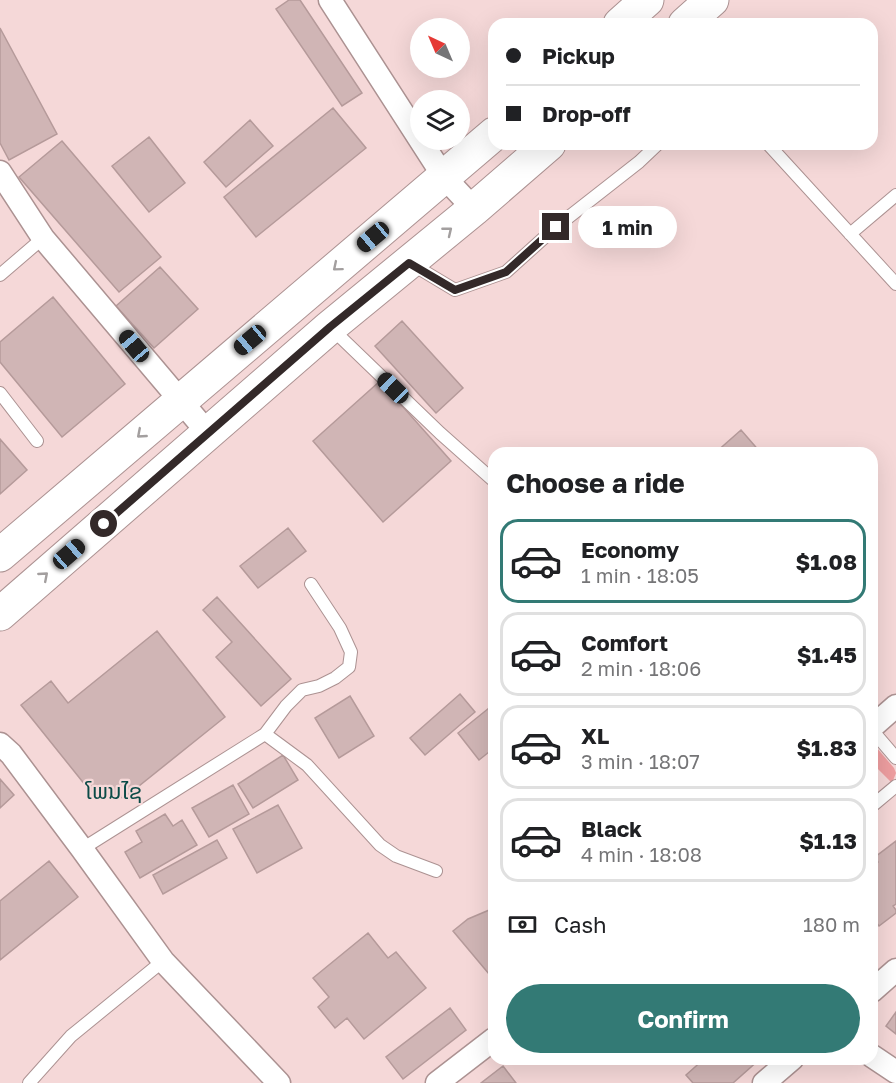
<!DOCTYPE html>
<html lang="en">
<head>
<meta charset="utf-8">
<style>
  :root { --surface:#fff; --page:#f6f6f6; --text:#202124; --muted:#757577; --line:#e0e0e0; --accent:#337a75 }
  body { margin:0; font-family:"Golos Text","Noto Sans Lao",sans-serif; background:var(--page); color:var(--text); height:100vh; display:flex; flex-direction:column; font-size:22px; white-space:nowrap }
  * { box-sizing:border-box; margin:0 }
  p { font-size:20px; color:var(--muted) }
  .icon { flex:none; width:33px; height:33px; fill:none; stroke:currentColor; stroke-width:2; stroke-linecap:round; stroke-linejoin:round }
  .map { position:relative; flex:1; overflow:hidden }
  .sheet { position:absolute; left:488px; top:447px; width:390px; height:618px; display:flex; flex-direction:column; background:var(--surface); border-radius:18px; box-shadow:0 6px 24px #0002 }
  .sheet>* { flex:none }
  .top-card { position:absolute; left:488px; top:18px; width:390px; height:132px; border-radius:18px; box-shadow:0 6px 24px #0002; display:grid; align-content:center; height:132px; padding:0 18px; background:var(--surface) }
  .needle { width:39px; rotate:316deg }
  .fabs { position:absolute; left:410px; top:18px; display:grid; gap:12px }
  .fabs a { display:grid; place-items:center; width:60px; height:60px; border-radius:50%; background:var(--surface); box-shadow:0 6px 24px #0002; font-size:30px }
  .end { position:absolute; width:27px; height:27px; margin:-14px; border:8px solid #332929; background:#fff; box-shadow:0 0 0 3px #fff }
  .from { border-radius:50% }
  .bubble { position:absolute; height:42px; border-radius:21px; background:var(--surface); box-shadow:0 6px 24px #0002; font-size:20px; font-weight:700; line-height:42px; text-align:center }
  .car { position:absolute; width:18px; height:36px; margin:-18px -9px; border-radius:8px; box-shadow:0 0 4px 2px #0007; background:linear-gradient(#222 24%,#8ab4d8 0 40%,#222 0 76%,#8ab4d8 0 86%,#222 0) }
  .top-card b { display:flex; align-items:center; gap:21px; height:57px; font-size:22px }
  .top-card b+b { border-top:2px solid var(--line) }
  .top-card i { width:15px; height:15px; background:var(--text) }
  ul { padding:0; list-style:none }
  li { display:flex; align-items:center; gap:18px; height:84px; margin:0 12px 9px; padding:0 6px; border:3px solid var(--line); border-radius:18px }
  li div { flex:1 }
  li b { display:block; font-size:22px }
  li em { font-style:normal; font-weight:700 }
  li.active { border-color:var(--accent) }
  li>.icon { width:54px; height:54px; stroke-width:1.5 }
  h2 { padding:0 18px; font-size:27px; line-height:72px }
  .pay { display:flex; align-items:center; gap:15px; height:66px; padding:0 18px; font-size:22px }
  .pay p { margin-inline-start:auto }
  .cta { display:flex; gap:12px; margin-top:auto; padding:12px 18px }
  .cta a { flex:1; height:69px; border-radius:36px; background:var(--accent); color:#fff; font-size:24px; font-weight:700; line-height:69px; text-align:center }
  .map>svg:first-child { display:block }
</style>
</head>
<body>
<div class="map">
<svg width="896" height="1083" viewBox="0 0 896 1083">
  <rect width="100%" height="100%" fill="#f5d8d8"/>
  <path fill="#ee9ea0" d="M876,747L894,768L896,773L892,783L877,768L872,772V751Z"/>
  <path fill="#d0b5b5" stroke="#b59a9a" stroke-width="1.5" d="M289,0H300L362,93L342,106L276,9Z
    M0,28L57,134L9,160L0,143Z
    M333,108L366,148L256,237L224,197Z
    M250,120L273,146L226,187L204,162Z
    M149,137L185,183L149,212L112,166Z
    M62,141L161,257L119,292L19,177Z
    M160,267L198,309L154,348L116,306Z
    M53,297L125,384L62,437L0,362V342Z
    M402,321L463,388L436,413L375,346Z
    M380,381L451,461L383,522L313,441Z
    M741,430L761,453H715Z
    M0,439L27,470L0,494Z
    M288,528L306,551L258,588L240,566Z
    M217,597L291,679L261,706L216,657L232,642L203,610Z
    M157,631L225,717L124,798L90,791L21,705L51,681L68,703Z
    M460,694L475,712L425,755L410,738Z
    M350,696L374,736L339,758L315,718Z
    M494,704V748L479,760L458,733Z
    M283,755L298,780L253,808L238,784Z
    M0,779L14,795L0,808Z
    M233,785L249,814L209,837L192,808Z
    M278,805L302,848L257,873L233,829Z
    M165,814L173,826L182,820L197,845L140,878L125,852L142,842L136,831Z
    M217,840L227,858L163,894L153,875Z
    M896,841V904L893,906L896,910V913L879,926L876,922L872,925V867L878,862L875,857Z
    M49,861L78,897L0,960V901Z
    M494,908V980L453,931L468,919Z
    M368,933L388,958L396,952L426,988L364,1039L347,1018L335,1028L318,1007L329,997L313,978Z
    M450,1008L466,1030L403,1079L386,1057Z
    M896,1012V1034L886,1026Z
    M704,1059H760L733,1083H693L686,1075Z
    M503,1066L516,1083H481Z"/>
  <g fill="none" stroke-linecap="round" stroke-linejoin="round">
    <g stroke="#ac9292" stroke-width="14">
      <path id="service" d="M768,144L896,284
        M850,234L896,195
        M410,263L455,290L506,272L556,227L639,162L658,144
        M0,275L43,238
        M331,328L440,433L494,481
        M0,393L37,441
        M872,730L896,758
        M265,734L307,765L380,845L396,856L436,871
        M872,806L896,786
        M82,849L265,734L286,706L302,690L319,686L335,678L349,667L351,652L340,628L311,584
        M29,1083L71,1036L163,961"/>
    </g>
    <g stroke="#ac9292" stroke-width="25">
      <path id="minor" d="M330,0L444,177L474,209
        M0,172L43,238L208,433
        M872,727L896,706
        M0,744L11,754L82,849L163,961L279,1083
        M872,991L896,970
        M872,1056L896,1072
        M437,1083L494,1039
        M764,1083L792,1059"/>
    </g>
    <g stroke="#ac9292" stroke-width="35">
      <path id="trunk" d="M620,24L647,0
        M685,24L712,0
        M0,555L494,134
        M0,614L330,327L474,209L549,144"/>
    </g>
    <use href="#service" stroke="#fff" stroke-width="12"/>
    <use href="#minor" stroke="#fff" stroke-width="22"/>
    <use href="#trunk" stroke="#fff" stroke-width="33"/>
  </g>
  <defs><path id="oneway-chevron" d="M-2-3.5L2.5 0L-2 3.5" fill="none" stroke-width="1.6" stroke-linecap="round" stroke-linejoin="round" transform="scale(1.5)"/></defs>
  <g stroke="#a39f9f">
    <use href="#oneway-chevron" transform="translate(448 231) rotate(-39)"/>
    <use href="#oneway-chevron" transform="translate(337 267) rotate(140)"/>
    <use href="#oneway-chevron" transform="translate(141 434) rotate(139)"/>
    <use href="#oneway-chevron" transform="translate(44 576) rotate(-41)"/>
  </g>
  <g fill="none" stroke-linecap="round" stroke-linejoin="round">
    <path stroke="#332929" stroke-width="8" d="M104,524L330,327L409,263L455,290L506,272L556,227"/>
  </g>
  <g text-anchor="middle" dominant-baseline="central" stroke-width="4.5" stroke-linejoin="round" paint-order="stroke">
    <g font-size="22" fill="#0a4a46" stroke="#f5d8d8">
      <text x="114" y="790">ໂພນໄຊ</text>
    </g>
  </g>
</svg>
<div class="fabs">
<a><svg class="needle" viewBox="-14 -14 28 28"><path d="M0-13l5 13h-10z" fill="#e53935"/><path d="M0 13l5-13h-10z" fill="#757577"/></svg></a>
<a><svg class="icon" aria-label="layers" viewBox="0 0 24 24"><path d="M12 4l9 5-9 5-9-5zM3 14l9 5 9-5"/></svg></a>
</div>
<i class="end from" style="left:104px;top:524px"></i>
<i class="end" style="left:556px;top:227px"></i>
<div class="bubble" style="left:578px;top:206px;width:99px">1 min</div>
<i class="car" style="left:373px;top:237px;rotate:230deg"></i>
<i class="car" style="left:250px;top:340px;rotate:230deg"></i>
<i class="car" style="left:134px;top:346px;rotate:320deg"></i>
<i class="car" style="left:393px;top:388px;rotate:314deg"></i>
<i class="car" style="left:69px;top:554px;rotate:49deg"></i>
<div class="top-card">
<b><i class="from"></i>Pickup</b>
<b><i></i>Drop-off</b>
</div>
<section class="sheet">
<h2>Choose a ride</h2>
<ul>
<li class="active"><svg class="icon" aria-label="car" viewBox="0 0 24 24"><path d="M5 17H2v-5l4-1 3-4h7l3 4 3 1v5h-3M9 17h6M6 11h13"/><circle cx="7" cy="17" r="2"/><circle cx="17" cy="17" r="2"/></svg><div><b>Economy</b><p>1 min · 18:05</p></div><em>$1.08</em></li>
<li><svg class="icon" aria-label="car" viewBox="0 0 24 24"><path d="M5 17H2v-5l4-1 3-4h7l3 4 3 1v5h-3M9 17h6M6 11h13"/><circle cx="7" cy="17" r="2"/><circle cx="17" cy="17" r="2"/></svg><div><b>Comfort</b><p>2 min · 18:06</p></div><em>$1.45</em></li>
<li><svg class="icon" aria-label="car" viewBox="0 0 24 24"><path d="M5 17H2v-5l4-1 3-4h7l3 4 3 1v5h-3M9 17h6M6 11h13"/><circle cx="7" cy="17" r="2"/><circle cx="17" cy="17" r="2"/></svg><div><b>XL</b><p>3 min · 18:07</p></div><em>$1.83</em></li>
<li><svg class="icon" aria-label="car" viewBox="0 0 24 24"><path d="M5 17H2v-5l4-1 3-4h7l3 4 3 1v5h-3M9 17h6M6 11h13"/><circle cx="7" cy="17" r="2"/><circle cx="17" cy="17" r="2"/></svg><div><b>Black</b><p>4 min · 18:08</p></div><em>$1.13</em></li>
</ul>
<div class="pay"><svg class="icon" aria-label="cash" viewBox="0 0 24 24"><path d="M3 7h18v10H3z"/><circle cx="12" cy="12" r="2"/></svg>Cash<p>180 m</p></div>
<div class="cta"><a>Confirm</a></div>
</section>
</div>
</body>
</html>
